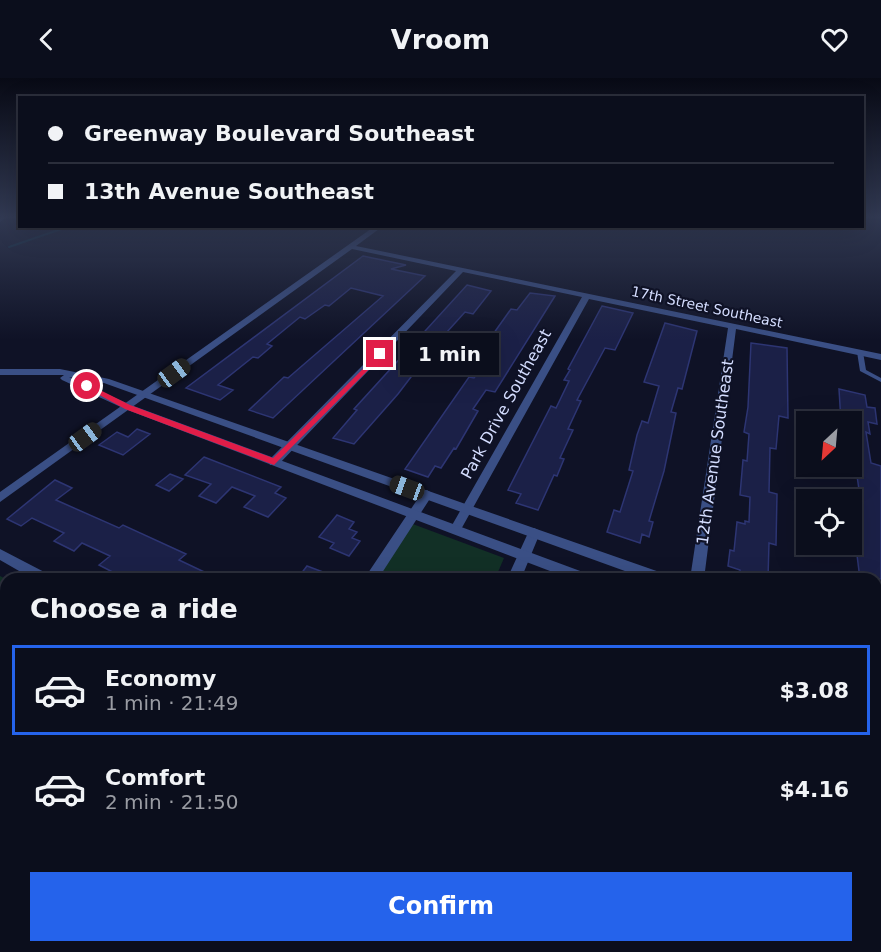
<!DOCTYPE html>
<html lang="en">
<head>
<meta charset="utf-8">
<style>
  :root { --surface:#0b0e1c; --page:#191c29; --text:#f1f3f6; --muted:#9a9ca3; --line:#2b2e3b; --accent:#2563eb }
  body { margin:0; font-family:"DejaVu Sans",sans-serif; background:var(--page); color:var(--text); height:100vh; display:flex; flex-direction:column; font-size:22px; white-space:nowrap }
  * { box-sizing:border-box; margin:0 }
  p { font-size:20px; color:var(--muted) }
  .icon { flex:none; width:33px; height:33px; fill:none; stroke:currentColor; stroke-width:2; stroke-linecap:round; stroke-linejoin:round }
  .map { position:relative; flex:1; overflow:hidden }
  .sheet { position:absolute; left:0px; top:495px; width:882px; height:380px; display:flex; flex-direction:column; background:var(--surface); border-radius:18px 18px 0 0; box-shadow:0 6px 24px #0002,0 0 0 2px var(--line) }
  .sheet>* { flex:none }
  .hud { position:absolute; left:18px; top:18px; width:846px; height:132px; border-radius:0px; box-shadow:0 6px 24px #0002,0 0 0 2px var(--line); display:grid; align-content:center; height:132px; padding:0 30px; background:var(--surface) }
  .needle { width:39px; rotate:206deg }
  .fabs { position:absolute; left:796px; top:333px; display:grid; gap:12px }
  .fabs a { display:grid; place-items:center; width:66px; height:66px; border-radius:0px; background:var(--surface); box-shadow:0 6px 24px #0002,0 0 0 2px var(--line); font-size:30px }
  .end { position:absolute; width:27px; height:27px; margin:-14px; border:8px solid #e11d48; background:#fff; box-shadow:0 0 0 3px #fff }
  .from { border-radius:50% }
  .bubble { position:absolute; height:42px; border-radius:0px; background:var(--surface); box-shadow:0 6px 24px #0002,0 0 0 2px var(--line); font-size:20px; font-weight:700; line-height:42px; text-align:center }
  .car { position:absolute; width:18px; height:36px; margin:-18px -9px; border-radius:8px; box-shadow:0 0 4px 2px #0007; background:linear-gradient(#222 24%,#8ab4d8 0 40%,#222 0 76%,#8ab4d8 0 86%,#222 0) }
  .hud b { display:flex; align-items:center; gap:21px; height:57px; font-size:22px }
  .hud b+b { border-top:2px solid var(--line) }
  .hud i { width:15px; height:15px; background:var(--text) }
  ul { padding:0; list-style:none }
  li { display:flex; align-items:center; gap:18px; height:90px; margin:0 12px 9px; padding:0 18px; border:3px solid transparent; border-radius:0px }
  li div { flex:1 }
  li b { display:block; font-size:22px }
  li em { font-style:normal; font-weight:700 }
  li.on { border-color:var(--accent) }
  li>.icon { width:54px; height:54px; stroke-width:1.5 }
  h2 { padding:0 30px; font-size:27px; line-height:72px }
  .button { display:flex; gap:12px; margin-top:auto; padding:12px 30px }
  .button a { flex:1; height:69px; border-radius:0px; background:var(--accent); color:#fff; font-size:24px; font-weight:700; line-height:69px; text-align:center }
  header { display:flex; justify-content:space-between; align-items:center; height:78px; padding:0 30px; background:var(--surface); font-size:27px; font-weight:700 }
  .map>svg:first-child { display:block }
</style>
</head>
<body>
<header><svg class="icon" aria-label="back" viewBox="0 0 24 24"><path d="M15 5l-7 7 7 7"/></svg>Vroom<svg class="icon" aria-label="heart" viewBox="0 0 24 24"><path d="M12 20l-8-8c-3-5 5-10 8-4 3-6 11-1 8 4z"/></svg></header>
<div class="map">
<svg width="881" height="874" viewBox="0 0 881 874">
  <rect width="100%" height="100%" fill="#0f1226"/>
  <path fill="#123026" d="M410,445L504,480L495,501H374Z
    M0,498L6,501V605L0,610Z"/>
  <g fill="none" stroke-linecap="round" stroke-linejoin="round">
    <path stroke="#0a3144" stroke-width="2" d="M9,169L70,148"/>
  </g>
  <path fill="#1b2047" stroke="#2d3573" stroke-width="1.5" d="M363,178L406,187L391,191L425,198L273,340L249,332L284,299L288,300L383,218L351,210L329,228L325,227L305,241L300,239L267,266L272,268L258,280L253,279L218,307L233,312L220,322L186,310Z
    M467,207L491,213L473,236L465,234L437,265L398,316L354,366L333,360L357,332L354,331Z
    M530,215L555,218L495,314L486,312L473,331L478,333L456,371L454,370L441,390L435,388L428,399L405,391L469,299L474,300L497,269L486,266L511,231L517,232Z
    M602,228L633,235L615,272L605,270L577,322L581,323L568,351L573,352L560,380L564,381L557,398L554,397L538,432L516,425L521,416L508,412L551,328L556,330L569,303L564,302L570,292L568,291Z
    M665,245L697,253L682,311L678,310L671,334L676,335L664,393L649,443L653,444L649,459L642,456L640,465L607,454L614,432L620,434L633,393L629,392L637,357L642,343L648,345L659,308L644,304Z
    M751,265L787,270L788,340L779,338L776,371L770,370L769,414L777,416L776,467L769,465L768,501H740V492L728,488L730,472L734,473L737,444L745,446V443L749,444L750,419L740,417L743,382L747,383L749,356L744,354L748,329Z
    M839,311L865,317L867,329L875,330L877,346L868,344L870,356L866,354L871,385L881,388V501H860L855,461L852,460V436L863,439L856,391L852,390V344H841Z
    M137,351L150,356L123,377L99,367L117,354L128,359Z
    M204,379L281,409L275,415L286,420L268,439L244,429L255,418L232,409L216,425L199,418L211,406L185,397Z
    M170,396L183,401L169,413L156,407Z
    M55,402L72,410L56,422L119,450L123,447L186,476L179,482L219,501H126L99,487L110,478L82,465L74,473L54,463L64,455L32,440L21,448L7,441Z
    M337,437L354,444L349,451L357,454L352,460L360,463L349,478L330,470L334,465L319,459Z
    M307,488L339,500V501H297Z"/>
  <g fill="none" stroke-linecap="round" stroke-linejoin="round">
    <path fill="#3a4f85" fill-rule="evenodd" d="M860,272L863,274L866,292L881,300V304L860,293L857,274Z"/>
    <path fill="#3a4f85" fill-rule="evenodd" d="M375,148H383L356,168L881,276V282L736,251L704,501H690L728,250L589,221L459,455H451L449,452L451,449L582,219L463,194L278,387H270L269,384L270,381L456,193L352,171L0,424V414Z
      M427,412L433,416L378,501H364L423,413Z
      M534,450L538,452L540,455L521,501H507L528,455L530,452Z
      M0,471L50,497L52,501H33L0,482Z
      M6,848V868H11L7,873L0,874V850Z
      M468,868H489L488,874H466Z
      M696,868H723L726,874H698Z"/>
    <path fill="#3a4f85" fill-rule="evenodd" d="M0,140H5L0,144Z
      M0,291H60L109,301L668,497L670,501H647L104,305L69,299L131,327L591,497L593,501H571L125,331L62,302L60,300L64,297H0Z
      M876,570L881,572V586L876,584Z
      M876,602L881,604V620L876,618Z"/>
  </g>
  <linearGradient id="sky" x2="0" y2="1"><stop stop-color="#080a15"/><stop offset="0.53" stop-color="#313952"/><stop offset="1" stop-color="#313952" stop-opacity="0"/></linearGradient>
  <rect width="881" height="262" fill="url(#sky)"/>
  <path fill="#e11d48" d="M380,274L382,278L274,387L125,331L83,308L90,307L130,327L273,380Z"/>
  <g text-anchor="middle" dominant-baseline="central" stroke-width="4.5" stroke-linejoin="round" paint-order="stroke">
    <g font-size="14" fill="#d4ddff" stroke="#0f1226">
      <text transform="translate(707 229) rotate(12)">17th Street Southeast</text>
    </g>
    <g font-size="16" fill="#d4ddff" stroke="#0f1226">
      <text transform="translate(506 326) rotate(-61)">Park Drive Southeast</text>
      <text transform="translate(715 374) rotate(-82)">12th Avenue Southeast</text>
    </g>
  </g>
</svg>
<div class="fabs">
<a><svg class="needle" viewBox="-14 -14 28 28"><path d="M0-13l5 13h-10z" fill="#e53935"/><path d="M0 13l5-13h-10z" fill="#9a9ca3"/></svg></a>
<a><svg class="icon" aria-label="locate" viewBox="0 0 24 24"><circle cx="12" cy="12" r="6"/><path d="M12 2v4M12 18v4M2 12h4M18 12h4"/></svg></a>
</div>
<i class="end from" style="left:87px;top:308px"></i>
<i class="end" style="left:380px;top:276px"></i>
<div class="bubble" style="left:400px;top:255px;width:99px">1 min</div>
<i class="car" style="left:174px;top:295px;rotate:54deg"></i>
<i class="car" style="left:85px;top:359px;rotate:54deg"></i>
<i class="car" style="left:407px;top:410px;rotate:290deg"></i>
<div class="hud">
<b><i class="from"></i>Greenway Boulevard Southeast</b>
<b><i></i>13th Avenue Southeast</b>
</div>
<section class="sheet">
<h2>Choose a ride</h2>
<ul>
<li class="on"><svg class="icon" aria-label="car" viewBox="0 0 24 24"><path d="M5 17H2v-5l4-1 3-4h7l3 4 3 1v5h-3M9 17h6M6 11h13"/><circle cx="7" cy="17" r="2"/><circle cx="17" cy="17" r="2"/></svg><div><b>Economy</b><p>1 min · 21:49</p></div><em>$3.08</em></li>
<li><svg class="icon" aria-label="car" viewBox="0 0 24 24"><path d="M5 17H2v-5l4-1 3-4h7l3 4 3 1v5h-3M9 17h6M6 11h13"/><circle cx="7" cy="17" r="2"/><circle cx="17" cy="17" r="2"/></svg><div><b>Comfort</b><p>2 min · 21:50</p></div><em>$4.16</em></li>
</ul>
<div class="button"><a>Confirm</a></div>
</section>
</div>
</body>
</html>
